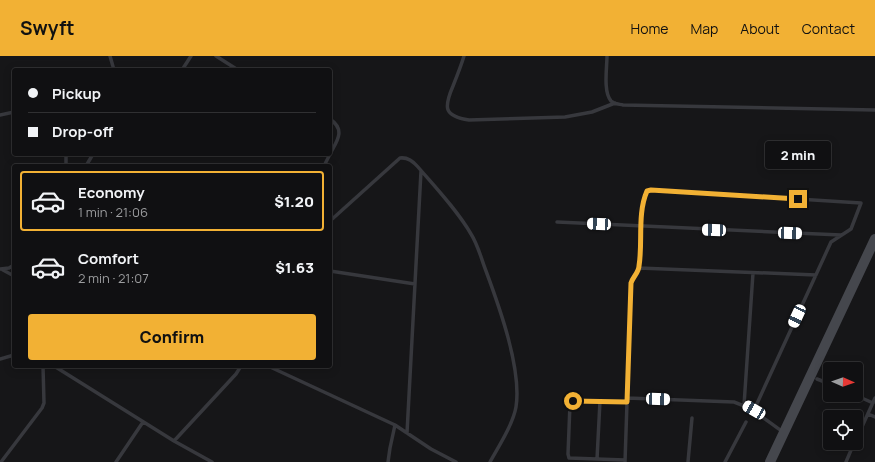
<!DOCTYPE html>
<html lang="en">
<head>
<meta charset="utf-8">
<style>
  :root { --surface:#101012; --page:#19191b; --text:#f1f3f6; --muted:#9c9d9f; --line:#303032; --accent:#f2b134 }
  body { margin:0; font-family:Manrope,sans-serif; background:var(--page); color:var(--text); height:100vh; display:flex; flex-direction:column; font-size:15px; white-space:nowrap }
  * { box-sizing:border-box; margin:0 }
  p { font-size:13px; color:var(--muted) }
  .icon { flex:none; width:22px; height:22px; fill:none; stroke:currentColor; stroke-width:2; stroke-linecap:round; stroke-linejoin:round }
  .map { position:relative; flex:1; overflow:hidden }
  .sheet { position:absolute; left:12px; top:108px; width:320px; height:204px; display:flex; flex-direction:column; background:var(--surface); border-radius:4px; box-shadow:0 2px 10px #0003,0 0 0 1px var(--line) }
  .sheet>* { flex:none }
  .top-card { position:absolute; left:12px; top:12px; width:320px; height:88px; border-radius:4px; box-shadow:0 2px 10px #0003,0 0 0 1px var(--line); display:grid; align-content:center; height:88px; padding:0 16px; background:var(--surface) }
  .needle { width:26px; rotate:92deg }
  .controls { position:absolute; left:823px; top:306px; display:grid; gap:8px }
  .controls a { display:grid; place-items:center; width:40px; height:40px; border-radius:4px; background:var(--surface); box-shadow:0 2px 10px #0003,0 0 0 1px var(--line); font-size:20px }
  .end { position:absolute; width:18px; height:18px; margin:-9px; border:5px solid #f2b134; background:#111; box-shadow:0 0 0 2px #111 }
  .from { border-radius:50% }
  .bubble { position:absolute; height:28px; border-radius:4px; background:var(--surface); box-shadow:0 2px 10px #0003,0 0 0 1px var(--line); font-size:13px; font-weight:800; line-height:28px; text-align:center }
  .car { position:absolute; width:12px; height:24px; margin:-12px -6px; border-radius:5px; box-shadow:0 0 3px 1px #0007; background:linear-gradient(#fff 24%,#345 0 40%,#fff 0 76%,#345 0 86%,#fff 0) }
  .top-card b { display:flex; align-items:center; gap:14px; height:38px; font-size:15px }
  .top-card b+b { border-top:1px solid var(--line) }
  .top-card i { width:10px; height:10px; background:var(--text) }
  ul { padding:7px 0 0; list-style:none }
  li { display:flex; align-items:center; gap:12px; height:60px; margin:0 8px 6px; padding:0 8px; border:2px solid transparent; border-radius:4px }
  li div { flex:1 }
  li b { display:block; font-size:15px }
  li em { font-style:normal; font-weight:800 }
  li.active { border-color:var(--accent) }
  li>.icon { width:36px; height:36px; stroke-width:1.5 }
  .primary-button { display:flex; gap:8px; margin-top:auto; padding:8px 16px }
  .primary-button a { flex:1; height:46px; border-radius:4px; background:var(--accent); color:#111; font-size:16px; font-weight:800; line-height:46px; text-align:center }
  header { display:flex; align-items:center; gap:24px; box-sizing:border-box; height:56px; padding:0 20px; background:var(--accent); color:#111 }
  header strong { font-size:19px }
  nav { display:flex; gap:22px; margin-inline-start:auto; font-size:14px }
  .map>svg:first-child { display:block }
</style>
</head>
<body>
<header>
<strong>Swyft</strong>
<nav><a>Home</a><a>Map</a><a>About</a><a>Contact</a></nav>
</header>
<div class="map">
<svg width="875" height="406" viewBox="0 0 875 406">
  <rect width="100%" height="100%" fill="#161618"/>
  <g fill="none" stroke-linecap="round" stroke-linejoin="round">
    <path stroke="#37383d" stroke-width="3.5" d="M110,0L114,14
      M216,0L238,14
      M464,0C461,10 457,20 453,30C444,51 443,60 469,64L565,61L592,56L615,47
      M607,0C607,11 603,36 611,45C614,48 619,48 623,49L875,54
      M182,14L191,0
      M0,59L14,56
      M330,63C346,74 337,85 330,98
      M66,98V110
      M86,110L93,98
      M324,110L330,98
      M330,165L400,102C408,101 413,105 418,111C436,132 457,154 471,178C478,189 481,202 486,215C499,250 522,313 516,351C513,368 499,390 490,406
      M557,166L841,179
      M639,212L816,219
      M0,213L9,212L14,209
      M3,214L14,220
      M330,215L415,228
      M0,303L14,299
      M54,310L174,385L212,406
      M268,310L395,369L431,393L456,406
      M817,323L830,328
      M855,339L873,347
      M627,342L734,346C753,352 767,365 783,376
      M744,349L753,217
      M868,358L875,361
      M407,377L421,115
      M856,384L875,342
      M174,385L236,318L241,310
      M597,403L600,345
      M625,404L569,402L568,398L570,348L573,345L627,346
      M1,406L42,352L44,347L43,310
      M116,406L143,366
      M388,406L390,392L395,369
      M625,406L631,227C633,221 638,216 639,210C643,186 637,158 647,135L651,134L861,147L851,173L831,186L754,354
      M688,406L692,362
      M725,406L746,366
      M846,406L854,387"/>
    <path stroke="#45474d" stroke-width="10" d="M770,406L875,183"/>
  </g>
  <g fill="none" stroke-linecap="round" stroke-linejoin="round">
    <path stroke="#f2b134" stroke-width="5" d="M573,345L627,346L631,227C633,221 639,216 639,210C643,186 637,158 647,135L651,134L798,143"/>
  </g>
</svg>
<div class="controls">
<a><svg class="needle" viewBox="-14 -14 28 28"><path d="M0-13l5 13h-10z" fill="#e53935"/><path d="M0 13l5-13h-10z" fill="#9c9d9f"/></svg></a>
<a><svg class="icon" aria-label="locate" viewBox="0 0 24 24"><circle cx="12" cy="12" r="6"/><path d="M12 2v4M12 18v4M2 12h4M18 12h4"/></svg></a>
</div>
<i class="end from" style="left:573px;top:345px"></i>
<i class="end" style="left:798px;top:143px"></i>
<div class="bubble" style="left:765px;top:85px;width:66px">2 min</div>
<i class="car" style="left:599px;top:168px;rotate:273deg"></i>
<i class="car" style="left:714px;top:174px;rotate:272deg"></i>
<i class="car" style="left:790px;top:177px;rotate:92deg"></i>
<i class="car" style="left:797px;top:260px;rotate:205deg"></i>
<i class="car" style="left:658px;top:343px;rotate:92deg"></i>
<i class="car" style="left:754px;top:354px;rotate:300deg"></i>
<div class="top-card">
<b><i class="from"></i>Pickup</b>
<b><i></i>Drop-off</b>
</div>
<section class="sheet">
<ul>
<li class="active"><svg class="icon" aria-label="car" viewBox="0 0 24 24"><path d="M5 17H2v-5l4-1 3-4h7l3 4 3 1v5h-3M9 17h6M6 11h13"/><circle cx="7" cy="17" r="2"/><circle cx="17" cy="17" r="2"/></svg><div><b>Economy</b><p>1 min · 21:06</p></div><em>$1.20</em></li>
<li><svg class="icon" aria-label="car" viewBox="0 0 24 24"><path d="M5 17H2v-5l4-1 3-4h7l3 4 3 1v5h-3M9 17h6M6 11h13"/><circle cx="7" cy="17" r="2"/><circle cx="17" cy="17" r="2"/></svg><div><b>Comfort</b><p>2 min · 21:07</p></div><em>$1.63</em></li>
</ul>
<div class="primary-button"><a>Confirm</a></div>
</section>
</div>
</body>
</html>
